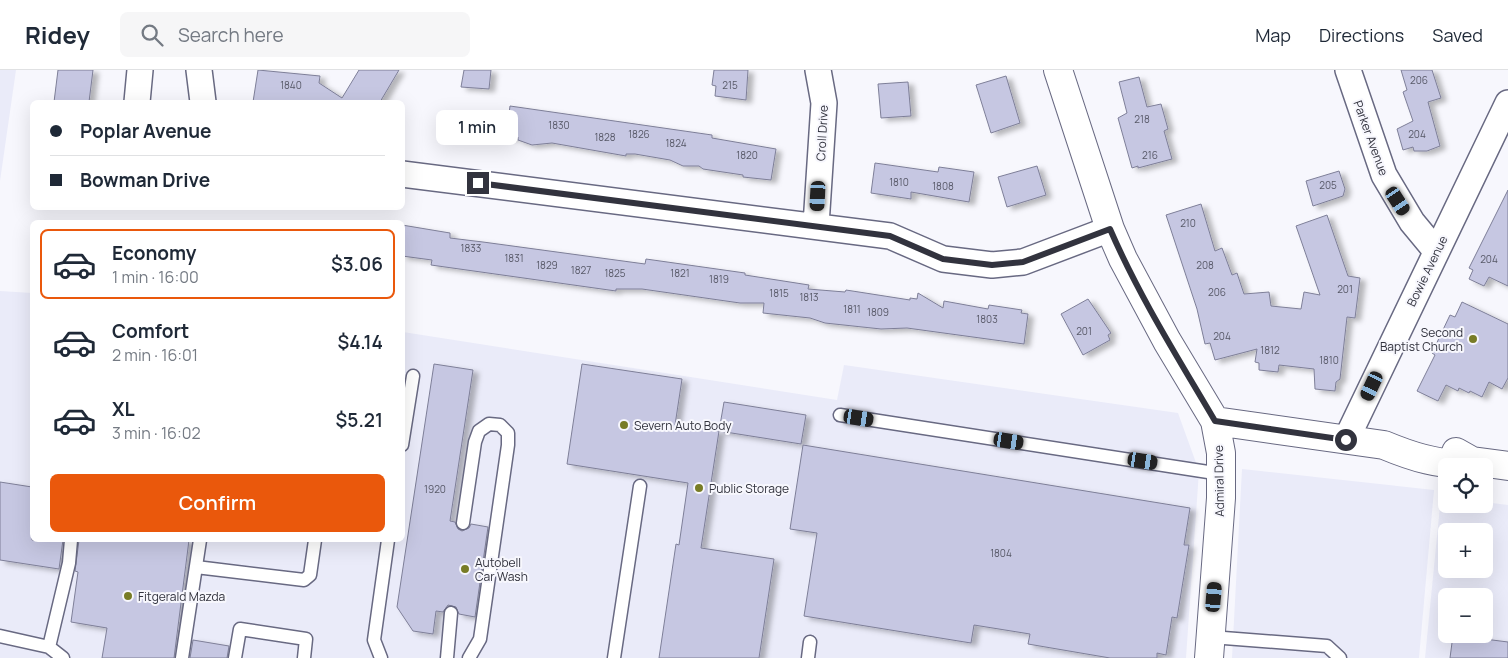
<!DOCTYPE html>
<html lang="en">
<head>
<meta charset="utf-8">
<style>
  :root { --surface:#fff; --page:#f6f6f7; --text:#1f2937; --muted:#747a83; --line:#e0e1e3; --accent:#ea580c }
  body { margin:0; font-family:Manrope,sans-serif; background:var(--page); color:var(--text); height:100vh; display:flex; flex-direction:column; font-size:19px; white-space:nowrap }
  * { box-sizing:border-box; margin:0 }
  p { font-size:16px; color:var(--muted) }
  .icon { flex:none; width:28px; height:28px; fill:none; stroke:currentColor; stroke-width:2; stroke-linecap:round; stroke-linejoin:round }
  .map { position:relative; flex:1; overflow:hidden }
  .sheet { position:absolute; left:30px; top:150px; width:375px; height:322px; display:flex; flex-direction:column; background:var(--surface); border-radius:8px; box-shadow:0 5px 20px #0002 }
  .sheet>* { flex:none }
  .guide { position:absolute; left:30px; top:30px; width:375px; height:110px; border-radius:8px; box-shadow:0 5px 20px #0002; display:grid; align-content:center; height:110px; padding:0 20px; background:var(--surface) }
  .fabs { position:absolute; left:1438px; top:388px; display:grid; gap:10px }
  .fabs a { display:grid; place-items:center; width:55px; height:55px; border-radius:8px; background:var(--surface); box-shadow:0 5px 20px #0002; font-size:25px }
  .end { position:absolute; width:22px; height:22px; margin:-11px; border:6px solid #32333e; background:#fff; box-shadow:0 0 0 2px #fff }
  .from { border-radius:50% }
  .bubble { position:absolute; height:35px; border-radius:8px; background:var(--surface); box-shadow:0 5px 20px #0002; font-size:16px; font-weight:600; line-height:35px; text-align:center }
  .car { position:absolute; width:15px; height:30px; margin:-15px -8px; border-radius:6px; box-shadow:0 0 4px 1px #0007; background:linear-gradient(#222 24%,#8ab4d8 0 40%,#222 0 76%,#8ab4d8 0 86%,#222 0) }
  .guide b { display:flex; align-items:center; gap:18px; height:48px; font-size:19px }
  .guide b+b { border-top:1px solid var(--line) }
  .guide i { width:12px; height:12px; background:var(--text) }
  ul { padding:9px 0 0; list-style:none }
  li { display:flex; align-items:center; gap:15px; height:70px; margin:0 10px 8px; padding:0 10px; border:2px solid transparent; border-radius:8px }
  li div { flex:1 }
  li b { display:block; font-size:19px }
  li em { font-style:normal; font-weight:600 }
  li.on { border-color:var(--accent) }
  li>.icon { width:45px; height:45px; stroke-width:1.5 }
  .action { display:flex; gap:10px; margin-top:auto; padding:10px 20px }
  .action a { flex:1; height:58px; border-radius:8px; background:var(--accent); color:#fff; font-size:20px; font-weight:600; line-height:58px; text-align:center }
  header { display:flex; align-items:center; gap:30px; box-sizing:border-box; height:70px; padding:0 25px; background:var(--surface); border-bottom:1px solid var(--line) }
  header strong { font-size:24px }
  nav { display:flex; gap:28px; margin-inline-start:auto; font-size:18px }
  .search { width:350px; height:45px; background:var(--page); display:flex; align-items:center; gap:12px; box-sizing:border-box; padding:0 18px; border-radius:8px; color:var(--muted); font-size:19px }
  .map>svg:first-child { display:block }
</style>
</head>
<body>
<header>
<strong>Ridey</strong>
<div class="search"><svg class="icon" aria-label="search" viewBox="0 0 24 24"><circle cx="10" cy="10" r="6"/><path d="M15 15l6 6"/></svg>Search here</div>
<nav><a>Map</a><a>Directions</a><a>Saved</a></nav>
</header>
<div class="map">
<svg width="1508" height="588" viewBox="0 0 1508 588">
  <defs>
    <filter id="shadow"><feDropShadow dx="5.5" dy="3" stdDeviation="2.5" flood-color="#0004"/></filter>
  </defs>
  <rect width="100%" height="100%" fill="#f7f7fd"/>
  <path fill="#eaebf9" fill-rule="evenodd" d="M0,0H16L0,111Z
    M0,221L32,223V470H402L403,262L837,330L844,295L1178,343L1199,401L1186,588H0Z
    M1242,399L1434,420L1419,588H1232Z
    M1441,426H1446V434H1484V432L1508,435V588H1425ZM1446,461H1484V499H1446ZM1446,526H1484V564H1446Z"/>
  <path fill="#c6c7e2" stroke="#7e7f98" filter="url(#shadow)" d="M58,0H93L89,32H54Z
    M258,0L320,6L319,13L342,28L359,0H399L380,32H253Z
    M464,0H491L489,19L461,17Z
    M714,0H748L746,30L715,26L716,16L712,15Z
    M1401,0H1432L1441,28L1428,32L1440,76L1427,81H1414L1413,77L1403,80L1397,59L1413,51L1403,22L1407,20Z
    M1006,6L1020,53L991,63L976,15Z
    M1139,7L1147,37L1161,34L1168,59L1164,61L1172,89L1138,98V96L1132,98L1118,48L1127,43L1119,12Z
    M908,12L911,46L881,48L878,14Z
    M510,36L712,65V68L776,79L771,110L743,107V105L703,99L699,96H683L670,90L635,84H626V86L552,73L532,75L518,70V67H506Z
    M875,93L938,102L939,97L974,102L969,132L911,122V129L871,123Z
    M1037,96L1046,125L1007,137L998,107Z
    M1339,101L1345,119L1343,126L1313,136L1306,111Z
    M1508,120V216L1489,207L1484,216L1469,209L1473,200L1469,198Z
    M1201,134L1215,181L1222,178L1232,205L1237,203L1244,224L1269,222L1271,236L1301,239L1304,222L1320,225L1296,156L1327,145L1348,206L1360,208L1355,248L1347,247L1340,309L1336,312L1335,321L1315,319L1314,299L1279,295L1278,302L1259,300V293L1255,292L1257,279L1215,290L1210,273L1205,274L1197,239L1166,145Z
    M402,155L450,163V168L483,172L645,194L646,189L745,203V205L809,215L808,219L845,222L846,220L910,230V228L917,229L918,223L943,238L944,231L988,239L989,235L1022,240L1021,243L1028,244L1024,274L907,258L881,259L825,253L810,248L763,243L764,233H740L642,219H616V221L431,195L432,190L402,186Z
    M1088,229L1111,263L1108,265L1110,270L1083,285L1061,244Z
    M1462,232L1508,254V308L1502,319L1489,312L1482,327L1470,321L1469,323L1459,318L1458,321L1446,315L1438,331L1417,321L1435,285L1432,283L1450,245L1455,247Z
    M434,294L473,300L450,451L455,452L458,459L462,461L469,458L471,454L488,457L475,547L459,544L456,537L448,535L443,542L436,541L433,564L413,561L397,537Z
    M582,294L682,309L675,355L719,361L701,478L774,489L759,588H659L676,474L679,475L688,413L567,394Z
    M724,332L806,345L801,374L719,361Z
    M803,375L1190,438L1184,475H1189L1177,548L1172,547L1166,585L1157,583V588H1110L1028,574L1030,564L974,555L971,573L804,546L817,463L790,459Z
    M0,412L32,417V470H63L59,499L0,490Z
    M79,470H189L174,588H102L107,558L71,552L78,502L75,501Z
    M1453,565L1508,572V588H1450Z
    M193,570L229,576L227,588H190Z"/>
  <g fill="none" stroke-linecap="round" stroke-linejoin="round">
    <g stroke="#686982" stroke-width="15">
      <path id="service" d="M840,345L1221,404
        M402,375L413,306
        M463,453L475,372L479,361L489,354L500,355L508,363V375L480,569L469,588
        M196,497L304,510L310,505L315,470
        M0,566L49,577
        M1211,567L1327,576L1340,588
        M63,588L49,577L69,493L71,470
        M182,588L200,470
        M235,588L240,559L306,569L304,588
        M381,588L374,570L388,470
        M447,588L451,543
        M614,588L640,416
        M808,588L810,572"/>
    </g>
    <g stroke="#686982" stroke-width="28">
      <path id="minor" d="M199,0L203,32
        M1348,0L1384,105L1412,152L1436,181
        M137,32L140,0
        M402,104L890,166L943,189L992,195L1023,192L1110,159
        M816,155L824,33L818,0
        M1346,370L1508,33"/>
    </g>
    <g stroke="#686982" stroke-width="30">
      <path id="tertiary" d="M1058,0L1110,159L1123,189L1167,271L1215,351L1221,383V428L1209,588
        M1215,351L1384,375C1408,385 1446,399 1472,391
        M1456,382L1472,391L1508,396"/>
    </g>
    <use href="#service" stroke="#fff" stroke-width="12"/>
    <use href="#minor" stroke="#fff" stroke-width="25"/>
    <use href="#tertiary" stroke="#fff" stroke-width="28"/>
  </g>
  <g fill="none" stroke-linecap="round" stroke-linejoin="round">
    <path stroke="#32333e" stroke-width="6" d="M478,113L890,166L943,189L992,195L1023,192L1110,159C1139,226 1178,288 1215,351L1346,370"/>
  </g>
  <g fill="#787c26" stroke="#f7f7fd" stroke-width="2">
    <circle cx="1473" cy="269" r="5"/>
    <circle cx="624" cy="355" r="5"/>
    <circle cx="699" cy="418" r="5"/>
    <circle cx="465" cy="499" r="5"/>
    <circle cx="128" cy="526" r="5"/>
  </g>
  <g text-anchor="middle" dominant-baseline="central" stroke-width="4" stroke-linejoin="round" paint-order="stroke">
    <g font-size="10" fill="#575867">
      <text x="1419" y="10">206</text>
      <text x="291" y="15">1840</text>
      <text x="730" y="15">215</text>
      <text x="1142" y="49">218</text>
      <text x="559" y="55">1830</text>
      <text x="639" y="64">1826</text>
      <text x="1417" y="64">204</text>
      <text x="605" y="67">1828</text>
      <text x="676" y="73">1824</text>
      <text x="747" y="85">1820</text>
      <text x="1150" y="85">216</text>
      <text x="899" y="112">1810</text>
      <text x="1328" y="115">205</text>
      <text x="943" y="116">1808</text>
      <text x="1188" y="153">210</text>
      <text x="471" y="178">1833</text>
      <text x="514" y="188">1831</text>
      <text x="1489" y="189">204</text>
      <text x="547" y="195">1829</text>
      <text x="1205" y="195">208</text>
      <text x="581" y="200">1827</text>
      <text x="615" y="203">1825</text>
      <text x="680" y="203">1821</text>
      <text x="719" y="209">1819</text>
      <text x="1345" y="219">201</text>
      <text x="1217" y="222">206</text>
      <text x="779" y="223">1815</text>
      <text x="809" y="227">1813</text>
      <text x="852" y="239">1811</text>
      <text x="878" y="242">1809</text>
      <text x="987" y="249">1803</text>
      <text x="1084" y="261">201</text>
      <text x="1222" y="266">204</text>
      <text x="1270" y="280">1812</text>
      <text x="1329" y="290">1810</text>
      <text x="435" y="419">1920</text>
      <text x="1001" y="483">1804</text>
    </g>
    <g font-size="12" fill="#32333e" stroke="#f7f7fd">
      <text transform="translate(822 63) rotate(-87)">Croll Drive</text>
      <text transform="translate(1371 68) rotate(70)">Parker Avenue</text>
      <text transform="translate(1427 201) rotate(-64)">Bowie Avenue</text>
      <text transform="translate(1219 411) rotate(-91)">Admiral Drive</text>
    </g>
    <g font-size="12" fill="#32333e" stroke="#f7f7fd" text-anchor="start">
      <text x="1463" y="262" text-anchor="end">Second<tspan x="1463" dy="14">Baptist Church</tspan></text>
      <text x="634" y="355">Severn Auto Body</text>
      <text x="709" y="418">Public Storage</text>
      <text x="475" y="492">Autobell<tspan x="475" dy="14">Car Wash</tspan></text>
      <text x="138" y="526">Fitgerald Mazda</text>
    </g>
  </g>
</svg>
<div class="fabs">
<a><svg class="icon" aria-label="locate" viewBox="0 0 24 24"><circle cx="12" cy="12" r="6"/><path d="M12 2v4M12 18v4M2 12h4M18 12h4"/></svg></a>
<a>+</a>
<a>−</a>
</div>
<i class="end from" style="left:1346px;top:370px"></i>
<i class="end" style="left:478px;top:113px"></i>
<div class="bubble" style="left:436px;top:40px;width:82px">1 min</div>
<i class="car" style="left:818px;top:126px;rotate:183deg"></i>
<i class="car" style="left:1398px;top:131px;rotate:147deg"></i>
<i class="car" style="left:1372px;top:316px;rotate:205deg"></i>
<i class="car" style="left:859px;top:348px;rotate:99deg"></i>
<i class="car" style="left:1009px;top:371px;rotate:99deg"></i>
<i class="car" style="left:1143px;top:391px;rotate:99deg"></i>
<i class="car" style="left:1214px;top:527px;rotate:5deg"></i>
<div class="guide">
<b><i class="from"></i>Poplar Avenue</b>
<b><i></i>Bowman Drive</b>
</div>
<section class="sheet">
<ul>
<li class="on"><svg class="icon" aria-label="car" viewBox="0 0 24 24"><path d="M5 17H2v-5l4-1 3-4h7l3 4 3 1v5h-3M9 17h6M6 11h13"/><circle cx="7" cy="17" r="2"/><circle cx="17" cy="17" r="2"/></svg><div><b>Economy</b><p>1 min · 16:00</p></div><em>$3.06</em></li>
<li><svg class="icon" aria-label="car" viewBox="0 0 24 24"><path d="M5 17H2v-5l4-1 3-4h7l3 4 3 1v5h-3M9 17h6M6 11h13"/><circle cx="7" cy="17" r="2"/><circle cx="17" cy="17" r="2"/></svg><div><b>Comfort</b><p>2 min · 16:01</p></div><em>$4.14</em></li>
<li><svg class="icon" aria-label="car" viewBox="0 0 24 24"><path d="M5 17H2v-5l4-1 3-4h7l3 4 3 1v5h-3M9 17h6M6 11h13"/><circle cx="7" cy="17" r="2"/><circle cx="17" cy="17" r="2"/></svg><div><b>XL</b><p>3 min · 16:02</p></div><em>$5.21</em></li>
</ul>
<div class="action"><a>Confirm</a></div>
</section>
</div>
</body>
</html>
